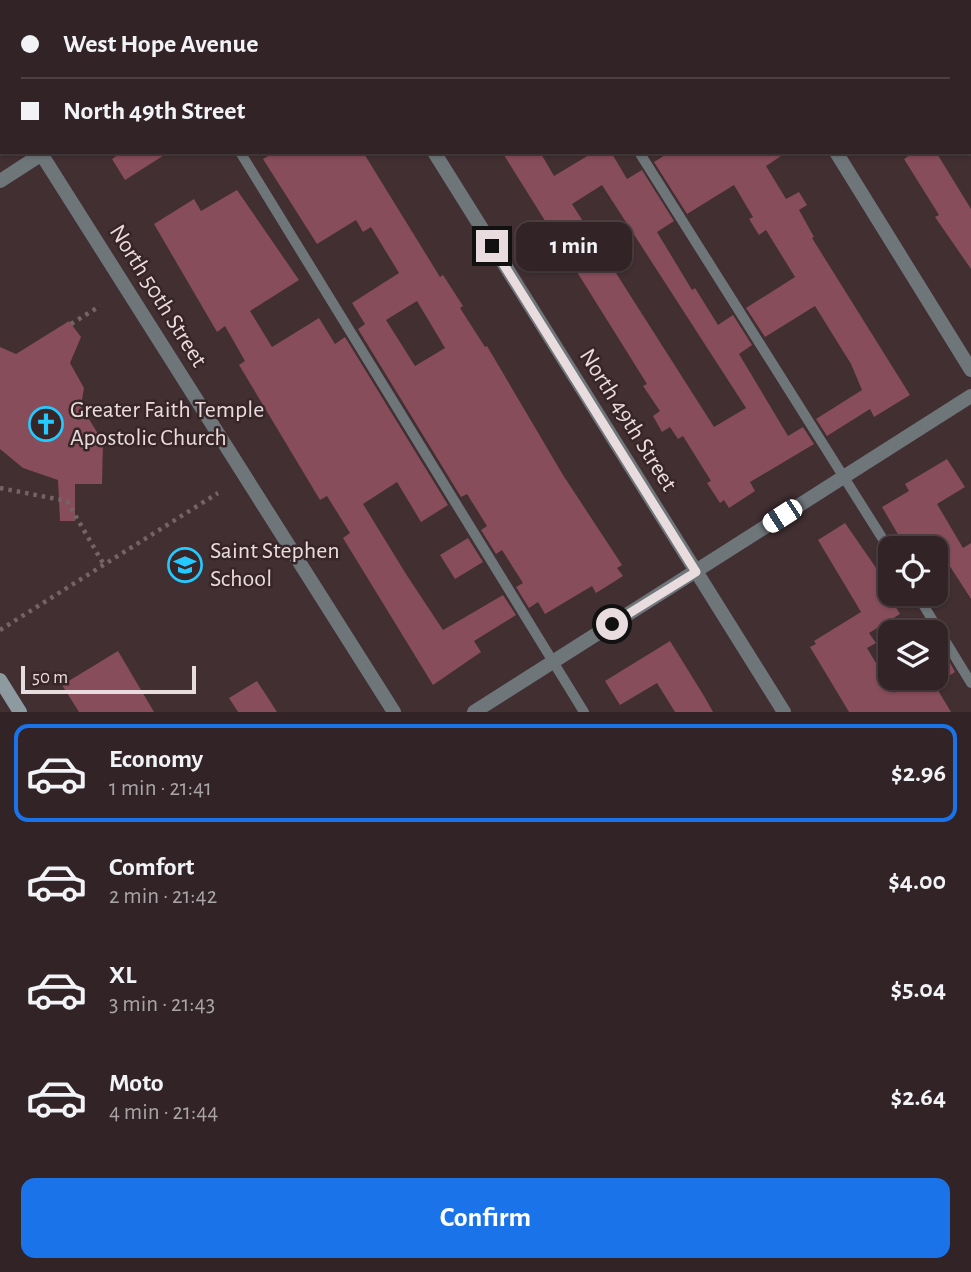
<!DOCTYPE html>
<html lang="en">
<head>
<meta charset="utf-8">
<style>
  :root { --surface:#312326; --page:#392b2e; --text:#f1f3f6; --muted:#a8a4a7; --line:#4c4043; --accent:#1a73e8 }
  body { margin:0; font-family:"Alegreya Sans",sans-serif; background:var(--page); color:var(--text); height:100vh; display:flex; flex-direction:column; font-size:26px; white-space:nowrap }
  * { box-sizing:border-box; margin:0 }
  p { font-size:23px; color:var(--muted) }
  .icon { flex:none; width:38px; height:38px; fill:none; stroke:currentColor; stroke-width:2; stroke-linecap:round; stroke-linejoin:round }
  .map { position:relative; height:712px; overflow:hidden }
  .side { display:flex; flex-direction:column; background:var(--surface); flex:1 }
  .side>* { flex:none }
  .banner { position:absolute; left:0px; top:0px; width:971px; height:154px; box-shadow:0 2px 5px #0004,0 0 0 2px var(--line); display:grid; align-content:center; height:154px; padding:0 21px; background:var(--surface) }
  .tools { position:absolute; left:878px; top:536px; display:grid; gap:14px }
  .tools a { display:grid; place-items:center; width:70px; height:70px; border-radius:14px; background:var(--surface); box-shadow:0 2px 5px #0004,0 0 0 2px var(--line); font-size:35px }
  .scale { position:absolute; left:21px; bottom:18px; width:175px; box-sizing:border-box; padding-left:7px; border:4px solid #e8dcde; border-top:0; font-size:19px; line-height:24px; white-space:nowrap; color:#e8dcde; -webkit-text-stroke:5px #372528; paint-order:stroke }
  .end { position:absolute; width:32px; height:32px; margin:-16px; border:9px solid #e8dcde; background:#111; box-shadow:0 0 0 4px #111 }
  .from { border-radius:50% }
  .bubble { position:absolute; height:49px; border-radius:14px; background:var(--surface); box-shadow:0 2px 5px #0004,0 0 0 2px var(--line); font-size:23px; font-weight:700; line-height:49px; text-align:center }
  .car { position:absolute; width:21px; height:42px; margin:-21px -10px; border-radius:9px; box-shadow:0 0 5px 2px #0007; background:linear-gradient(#fff 24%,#345 0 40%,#fff 0 76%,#345 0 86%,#fff 0) }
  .banner b { display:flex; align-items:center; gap:24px; height:66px; font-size:26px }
  .banner b+b { border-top:2px solid var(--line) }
  .banner i { width:18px; height:18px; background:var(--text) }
  ul { padding:12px 0 0; list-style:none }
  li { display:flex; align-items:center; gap:21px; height:98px; margin:0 14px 10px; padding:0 7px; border:4px solid transparent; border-radius:14px }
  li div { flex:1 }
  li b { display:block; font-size:26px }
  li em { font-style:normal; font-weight:700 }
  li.selected { border-color:var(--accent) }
  li>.icon { width:63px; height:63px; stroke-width:1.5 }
  .primary-button { display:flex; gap:14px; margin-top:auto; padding:14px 21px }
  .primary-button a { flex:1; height:80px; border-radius:14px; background:var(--accent); color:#fff; font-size:28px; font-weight:700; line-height:80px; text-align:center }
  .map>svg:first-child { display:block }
</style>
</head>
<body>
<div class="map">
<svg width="971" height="712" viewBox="0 0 971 712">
  <rect width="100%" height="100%" fill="#412f32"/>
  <path fill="#874d5a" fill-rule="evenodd" d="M122,152H169L125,180L112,159Z
    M275,152H363L440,277L443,275L463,306L460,308L485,347L487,346L563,475L622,565L617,568L623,576L596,593L592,586L545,614L538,602L529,608L516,587L523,583L502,550L496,554L481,530L487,526L467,494L461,497L358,329L365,324L352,303L399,273L371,227L363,232L356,220L317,244L263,159ZM417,301L445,348L415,366L386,320Z
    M502,152H540L554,176L594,152H611L627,179L642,170L674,221L657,232L692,290L695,288L718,325L733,315L752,345L739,354L788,436L803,427L814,444L750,482L755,491L729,508L724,500L720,503L707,483L711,481L683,436L678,439L670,427L662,432L653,416L660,411L643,386L647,384ZM602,185L746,408L714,427L572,204Z
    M670,152H787L766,166L786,199L799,192L807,205L799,210L814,237L812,238L910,395L874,417L870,409L827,436L816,419L862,390L851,364L815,306L765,337L746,308L795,277L766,230L759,235L749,219L753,217L734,185L687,214L654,162Z
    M914,152H936L971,209V269L935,217L939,215L904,159Z
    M237,190L299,280L250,311L272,347L319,318L335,344L345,337L448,505L421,522L397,482L363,504L406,574L443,630L503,595L516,615L474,641L481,652L433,685L343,538L350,533L327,496L320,500L239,365L245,361L225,326L217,332L154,224L194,199L201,211Z
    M69,321L81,337L70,363L84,388L81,406L103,442L102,484H75V521H60L58,480L23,468L0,449V347L16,354Z
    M947,459L965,487L937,504L963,548L971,543V599L944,557L940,560L936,548H906L882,507L909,491L905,484Z
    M845,523L890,588L886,591L900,614L869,633L876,643L867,648L894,693L917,677H930L951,712H849L810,647L816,644L814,641L861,612L818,540Z
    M468,538L483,562L455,579L440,555Z
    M670,641L704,696L713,712H675L657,683L620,705L605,681Z
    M118,651L154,712H79L62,685Z
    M947,657L955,672L936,684V663Z
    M257,681L268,698L277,712H238L229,698Z"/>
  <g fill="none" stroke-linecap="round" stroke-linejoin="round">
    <path stroke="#746467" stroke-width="4.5" stroke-dasharray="3.5 5" stroke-linecap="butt" d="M71,324L100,306
      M0,488L67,501L104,565
      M0,630L218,493"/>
    <path stroke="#6e767a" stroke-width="10" d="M146,0L147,2
      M543,0L544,2
      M928,0L929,2
      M970,66L971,69
      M240,152L584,712
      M639,152L891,552
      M916,593L971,683"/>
    <path stroke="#6e767a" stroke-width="14" d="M339,0L340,2
      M741,0L742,2
      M280,2L283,0
      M0,89L2,92
      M40,152L394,712
      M434,152L784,712
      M836,152L971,370
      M0,181L45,152
      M474,712L971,396"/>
    <path stroke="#8d9ba1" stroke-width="14" d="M0,680L20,712"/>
  </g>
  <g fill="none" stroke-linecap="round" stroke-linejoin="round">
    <path stroke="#e8dcde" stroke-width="9" d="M492,246L696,572L612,624"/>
  </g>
  <defs>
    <g id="church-ring" transform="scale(1.75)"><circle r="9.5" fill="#372528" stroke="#24c9fe" stroke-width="1.5"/><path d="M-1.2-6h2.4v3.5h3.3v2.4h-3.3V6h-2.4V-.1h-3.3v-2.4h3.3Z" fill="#24c9fe"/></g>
    <g id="school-ring" transform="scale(1.75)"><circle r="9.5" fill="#372528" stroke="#24c9fe" stroke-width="1.5"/><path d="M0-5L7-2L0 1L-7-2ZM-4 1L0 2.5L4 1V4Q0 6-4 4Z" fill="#24c9fe"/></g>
  </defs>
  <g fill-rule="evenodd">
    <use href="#church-ring" x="46" y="424"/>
    <use href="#school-ring" x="185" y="565"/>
  </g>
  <g text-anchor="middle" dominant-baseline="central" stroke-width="5" stroke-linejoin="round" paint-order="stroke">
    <g font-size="24" fill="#e8dcde" stroke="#372528">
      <text transform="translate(158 296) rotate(58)">North 50th Street</text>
      <text transform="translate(628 420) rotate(58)">North 49th Street</text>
    </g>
    <g font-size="24" fill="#e8dcde" stroke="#372528" text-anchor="start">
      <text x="70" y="410">Greater Faith Temple<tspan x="70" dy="28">Apostolic Church</tspan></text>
      <text x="210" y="551">Saint Stephen<tspan x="210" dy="28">School</tspan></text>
    </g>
  </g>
</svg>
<div class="tools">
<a><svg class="icon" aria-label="locate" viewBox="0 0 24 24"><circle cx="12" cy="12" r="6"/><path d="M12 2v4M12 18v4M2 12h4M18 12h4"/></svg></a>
<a><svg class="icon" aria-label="layers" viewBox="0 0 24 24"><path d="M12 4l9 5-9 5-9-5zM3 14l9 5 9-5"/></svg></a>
</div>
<div class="scale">50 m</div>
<i class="end from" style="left:612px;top:624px"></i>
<i class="end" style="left:492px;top:246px"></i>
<div class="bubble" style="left:516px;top:222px;width:116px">1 min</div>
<i class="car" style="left:782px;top:516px;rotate:237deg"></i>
<div class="banner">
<b><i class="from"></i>West Hope Avenue</b>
<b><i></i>North 49th Street</b>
</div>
</div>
<section class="side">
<ul>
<li class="selected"><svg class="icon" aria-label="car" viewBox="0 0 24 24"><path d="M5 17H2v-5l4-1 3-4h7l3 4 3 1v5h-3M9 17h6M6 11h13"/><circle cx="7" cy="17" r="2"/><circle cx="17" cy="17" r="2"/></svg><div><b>Economy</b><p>1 min · 21:41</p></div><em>$2.96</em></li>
<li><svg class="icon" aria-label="car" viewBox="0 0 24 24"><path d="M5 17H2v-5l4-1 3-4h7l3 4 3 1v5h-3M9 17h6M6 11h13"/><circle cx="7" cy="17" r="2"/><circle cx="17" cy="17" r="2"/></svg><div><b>Comfort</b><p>2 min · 21:42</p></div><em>$4.00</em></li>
<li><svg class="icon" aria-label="car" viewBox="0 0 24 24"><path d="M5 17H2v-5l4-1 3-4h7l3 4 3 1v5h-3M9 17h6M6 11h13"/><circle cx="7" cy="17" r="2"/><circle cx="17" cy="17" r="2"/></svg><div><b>XL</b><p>3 min · 21:43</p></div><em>$5.04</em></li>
<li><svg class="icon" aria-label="car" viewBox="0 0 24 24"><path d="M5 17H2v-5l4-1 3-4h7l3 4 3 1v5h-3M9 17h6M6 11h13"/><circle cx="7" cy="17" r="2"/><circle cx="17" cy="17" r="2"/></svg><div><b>Moto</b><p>4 min · 21:44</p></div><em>$2.64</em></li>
</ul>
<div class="primary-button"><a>Confirm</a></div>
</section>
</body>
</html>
